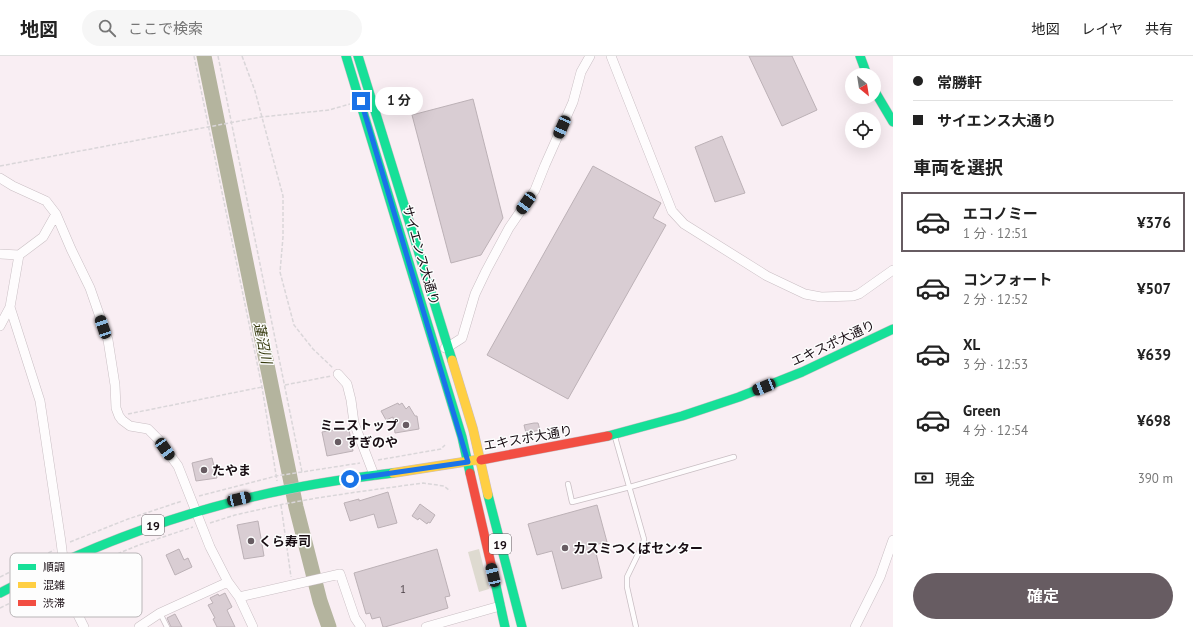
<!DOCTYPE html>
<html lang="ja">
<head>
<meta charset="utf-8">
<style>
  :root { --surface:#fff; --page:#f6f6f6; --text:#222; --muted:#767676; --line:#e0e0e0; --accent:#675c62 }
  body { margin:0; font-family:"PT Sans","Noto Sans JP",sans-serif; background:var(--page); color:var(--text); height:100vh; display:flex; flex-direction:column; font-size:15px; white-space:nowrap }
  * { box-sizing:border-box; margin:0 }
  p { font-size:13px; color:var(--muted) }
  .icon { flex:none; width:22px; height:22px; fill:none; stroke:currentColor; stroke-width:2; stroke-linecap:round; stroke-linejoin:round }
  .map { position:relative; flex:1; overflow:hidden }
  .details { display:flex; flex-direction:column; background:var(--surface); width:300px }
  .details>* { flex:none }
  .top-card { display:grid; align-content:center; height:88px; padding:0 20px; background:var(--surface) }
  .needle { width:26px; rotate:150deg }
  .controls { position:absolute; left:845px; top:12px; display:grid; gap:8px }
  .controls a { display:grid; place-items:center; width:36px; height:36px; border-radius:50%; background:var(--surface); box-shadow:0 4px 16px #0002; font-size:20px }
  .end { position:absolute; width:18px; height:18px; margin:-9px; border:5px solid #1a73e8; background:#fff; box-shadow:0 0 0 2px #fff }
  .from { border-radius:50% }
  .bubble { position:absolute; height:28px; border-radius:14px; background:var(--surface); box-shadow:0 4px 16px #0002; font-size:13px; font-weight:700; line-height:28px; text-align:center }
  .car { position:absolute; width:12px; height:24px; margin:-12px -6px; border-radius:5px; box-shadow:0 0 3px 1px #0007; background:linear-gradient(#222 24%,#8ab4d8 0 40%,#222 0 76%,#8ab4d8 0 86%,#222 0) }
  .top-card b { display:flex; align-items:center; gap:14px; height:38px; font-size:15px }
  .top-card b+b { border-top:1px solid var(--line) }
  .top-card i { width:10px; height:10px; background:var(--text) }
  ul { padding:0; list-style:none }
  li { display:flex; align-items:center; gap:12px; height:60px; margin:0 8px 6px; padding:0 12px; border:2px solid transparent; border-radius:0px }
  li div { flex:1 }
  li b { display:block; font-size:15px }
  li em { font-style:normal; font-weight:700 }
  li.current { border-color:var(--accent) }
  li>.icon { width:36px; height:36px; stroke-width:1.5 }
  h2 { padding:0 20px; font-size:18px; line-height:48px }
  .pay { display:flex; align-items:center; gap:10px; height:44px; padding:0 20px; font-size:15px }
  .pay p { margin-inline-start:auto }
  .action { display:flex; gap:8px; margin-top:auto; padding:8px 20px }
  .action a { flex:1; height:46px; border-radius:24px; background:var(--accent); color:#fff; font-size:16px; font-weight:700; line-height:46px; text-align:center }
  header { display:flex; align-items:center; gap:24px; box-sizing:border-box; height:56px; padding:0 20px; background:var(--surface); border-bottom:1px solid var(--line) }
  header strong { font-size:19px }
  nav { display:flex; gap:22px; margin-inline-start:auto; font-size:14px }
  .search { width:280px; height:36px; background:var(--page); display:flex; align-items:center; gap:10px; box-sizing:border-box; padding:0 14px; border-radius:22px; color:var(--muted); font-size:15px }
  main { display:flex; flex:1; min-height:0 }
  .map>svg:first-child { display:block }
</style>
</head>
<body>
<header>
<strong>地図</strong>
<div class="search"><svg class="icon" aria-label="search" viewBox="0 0 24 24"><circle cx="10" cy="10" r="6"/><path d="M15 15l6 6"/></svg>ここで検索</div>
<nav><a>地図</a><a>レイヤ</a><a>共有</a></nav>
</header>
<main>
<div class="map">
<svg width="893" height="571" viewBox="0 0 893 571">
  <rect width="100%" height="100%" fill="#f9eef3"/>
  <path fill="#dedad0" d="M479,493L489,533L479,536L468,496Z"/>
  <g fill="none" stroke-linecap="round" stroke-linejoin="round">
    <path stroke="#b4b49e" stroke-width="15" d="M204,0L296,451L320,545L329,571"/>
  </g>
  <path fill="#d9cdd3" stroke="#bcb1b6" d="M749,0H792L817,54L782,70Z
    M473,43L503,162L481,199L451,207L412,59Z
    M722,80L745,137L715,146L695,91Z
    M593,110L661,147L653,162L666,169L568,343L487,299Z
    M398,347L399,349L402,347L406,353L409,350L415,360H417L419,373L395,377L393,361L386,364L381,355Z
    M534,367H538L540,374L526,377L524,369Z
    M345,372V374H349L353,395L327,400L322,376Z
    M212,402L217,422L196,425L192,407Z
    M388,436L397,467L378,472L374,458L350,465L344,447L359,443V445Z
    M420,448L435,459L430,467L428,466L427,468L419,462L418,464L412,460Z
    M597,449L607,486L594,489L602,522L562,533L552,495L537,499L528,468Z
    M258,465L264,500L244,503L237,469Z
    M179,493L184,504L188,502L192,511L175,519L166,499Z
    M437,493L450,540L445,541L448,552L385,571H383L380,561L372,563L370,557L366,558L354,517Z
    M225,537L232,551L227,554L235,571H217L213,563L215,562L208,549L213,547L210,542L218,538L219,540Z
    M175,558L182,571H171L167,562Z"/>
  <g fill="none" stroke-linecap="round" stroke-linejoin="round">
    <g stroke="#c9bec3" stroke-width="6">
      <path id="lane" d="M615,381L644,483L643,488L627,521V531L636,571
        M568,428L572,446L630,431L734,401
        M160,557L167,571"/>
    </g>
    <g stroke="#c9bec3" stroke-width="10">
      <path id="street" d="M611,0L672,155L684,168L767,220L805,238L821,241L853,240L859,238L893,214
        M0,122L13,130L46,145L56,158L71,193L90,232L108,284L115,329L116,352L119,360L122,364L130,370L148,373L159,384L178,410L210,491L228,526
        M0,198L19,199L43,181L56,158
        M10,251L40,345L61,486L65,519L74,538L77,557L84,571
        M0,270L10,251L19,199
        M445,292L448,291L462,282L475,238L486,215L509,172L535,134L545,109L573,46L581,16L590,0
        M338,318L347,328L351,344L354,367L374,419
        M239,541L340,518L355,562L361,571
        M139,571L160,557L228,526L239,541L253,571
        M426,571L500,550
        M855,571L880,521L893,484"/>
    </g>
    <g stroke="#c9bec3" stroke-width="10">
      <path id="fast" d="M346,0L462,381L470,417
        M358,0L452,304
        M860,0L867,19
        M874,34L893,66
        M608,380L682,360L739,341L802,316L893,273
        M488,439L522,571
        M494,521L505,571
        M0,537C77,496 156,465 240,444C291,431 342,423 393,417"/>
    </g>
    <g stroke="#c9bec3" stroke-width="10">
      <path id="slow" d="M452,304L473,373L488,439
        M393,417L476,404"/>
    </g>
    <g stroke="#c9bec3" stroke-width="10">
      <path id="jam" d="M481,404L608,380
        M470,417L494,521"/>
    </g>
    <path stroke="#dad6d9" stroke-width="1.5" stroke-dasharray="4 2" stroke-linecap="butt" d="M194,0L262,331L277,425
      M218,0L302,416
      M242,0L255,35L283,140V181L280,216L294,269L313,293L333,312
      M0,110L261,61L329,54L350,48
      M285,329L331,320
      M128,358L262,331
      M378,404L441,393L445,389
      M199,440L276,420L360,407
      M281,449L291,521
      M210,467L235,459L284,448L317,442L357,436L423,427L444,430L450,435
      M70,486L128,463L182,445
      M73,516L139,489L193,471
      M0,521L54,494
      M0,552L57,524"/>
    <use href="#lane" stroke="#fefcfd" stroke-width="4.5"/>
    <use href="#street" stroke="#fefcfd" stroke-width="9"/>
    <use href="#fast" stroke="#16e098" stroke-width="9"/>
    <use href="#slow" stroke="#ffcf43" stroke-width="9"/>
    <use href="#jam" stroke="#f24e42" stroke-width="9"/>
  </g>
  <g fill="none" stroke-linecap="round" stroke-linejoin="round">
    <path stroke="#1a73e8" stroke-width="5" d="M350,423L468,406L361,45"/>
  </g>
  <g fill="#675c62" stroke="#fdfdfd" stroke-width="1.5">
    <circle cx="406" cy="369" r="4"/>
    <circle cx="338" cy="386" r="4"/>
    <circle cx="204" cy="414" r="4"/>
    <circle cx="251" cy="485" r="4"/>
    <circle cx="565" cy="492" r="4"/>
  </g>
  <g text-anchor="middle" dominant-baseline="central" stroke-width="3" stroke-linejoin="round" paint-order="stroke">
    <g font-size="11" fill="#493e44">
      <text x="403" y="533">1</text>
    </g>
    <g fill="#fdfdfd" stroke="#5d565a" stroke-width="1">
      <rect x="142" y="459" width="22" height="20" rx="3"/>
      <rect x="489" y="478" width="22" height="20" rx="3"/>
    </g>
    <g font-size="12" font-weight="bold" fill="#190e14">
      <text x="153" y="469">19</text>
      <text x="500" y="488">19</text>
    </g>
    <g font-size="13" fill="#190e14" stroke="#fdfdfd">
      <text transform="translate(421 199) rotate(74)">サイエンス大通り</text>
      <text transform="translate(833 287) rotate(-25)">エキスポ大通り</text>
      <text transform="translate(528 382) rotate(-10)">エキスポ大通り</text>
    </g>
    <g font-size="13" font-weight="bold" fill="#190e14" stroke="#fdfdfd" text-anchor="start">
      <text x="398" y="369" text-anchor="end">ミニストップ</text>
      <text x="346" y="386">すぎのや</text>
      <text x="212" y="414">たやま</text>
      <text x="259" y="485">くら寿司</text>
      <text x="573" y="492">カスミつくばセンター</text>
    </g>
    <g font-size="14" font-style="italic" fill="#34380c" stroke="#fdfdfd">
      <text transform="translate(263 287) rotate(79)">蓮沼川</text>
    </g>
  </g>
  <rect x="10" y="497" width="132" height="64" rx="6" fill="#fdfdfd" stroke="#b9b5b7" stroke-width="1"/>
  <rect x="18" y="508" width="18" height="6" fill="#16e098"/>
  <rect x="18" y="526" width="18" height="6" fill="#ffcf43"/>
  <rect x="18" y="544" width="18" height="6" fill="#f24e42"/>
  <g font-size="11" fill="#190e14">
    <text x="43" y="515">順調</text>
    <text x="43" y="533">混雑</text>
    <text x="43" y="551">渋滞</text>
  </g>
</svg>
<div class="controls">
<a><svg class="needle" viewBox="-14 -14 28 28"><path d="M0-13l5 13h-10z" fill="#e53935"/><path d="M0 13l5-13h-10z" fill="#767676"/></svg></a>
<a><svg class="icon" aria-label="locate" viewBox="0 0 24 24"><circle cx="12" cy="12" r="6"/><path d="M12 2v4M12 18v4M2 12h4M18 12h4"/></svg></a>
</div>
<i class="end from" style="left:350px;top:423px"></i>
<i class="end" style="left:361px;top:45px"></i>
<div class="bubble" style="left:375px;top:31px;width:48px">1 分</div>
<i class="car" style="left:562px;top:71px;rotate:204deg"></i>
<i class="car" style="left:526px;top:147px;rotate:215deg"></i>
<i class="car" style="left:103px;top:271px;rotate:341deg"></i>
<i class="car" style="left:764px;top:331px;rotate:248deg"></i>
<i class="car" style="left:165px;top:393px;rotate:145deg"></i>
<i class="car" style="left:239px;top:443px;rotate:77deg"></i>
<i class="car" style="left:493px;top:519px;rotate:347deg"></i>
</div>
<section class="details">
<div class="top-card">
<b><i class="from"></i>常勝軒</b>
<b><i></i>サイエンス大通り</b>
</div>
<h2>車両を選択</h2>
<ul>
<li class="current"><svg class="icon" aria-label="car" viewBox="0 0 24 24"><path d="M5 17H2v-5l4-1 3-4h7l3 4 3 1v5h-3M9 17h6M6 11h13"/><circle cx="7" cy="17" r="2"/><circle cx="17" cy="17" r="2"/></svg><div><b>エコノミー</b><p>1 分 · 12:51</p></div><em>¥376</em></li>
<li><svg class="icon" aria-label="car" viewBox="0 0 24 24"><path d="M5 17H2v-5l4-1 3-4h7l3 4 3 1v5h-3M9 17h6M6 11h13"/><circle cx="7" cy="17" r="2"/><circle cx="17" cy="17" r="2"/></svg><div><b>コンフォート</b><p>2 分 · 12:52</p></div><em>¥507</em></li>
<li><svg class="icon" aria-label="car" viewBox="0 0 24 24"><path d="M5 17H2v-5l4-1 3-4h7l3 4 3 1v5h-3M9 17h6M6 11h13"/><circle cx="7" cy="17" r="2"/><circle cx="17" cy="17" r="2"/></svg><div><b>XL</b><p>3 分 · 12:53</p></div><em>¥639</em></li>
<li><svg class="icon" aria-label="car" viewBox="0 0 24 24"><path d="M5 17H2v-5l4-1 3-4h7l3 4 3 1v5h-3M9 17h6M6 11h13"/><circle cx="7" cy="17" r="2"/><circle cx="17" cy="17" r="2"/></svg><div><b>Green</b><p>4 分 · 12:54</p></div><em>¥698</em></li>
</ul>
<div class="pay"><svg class="icon" aria-label="cash" viewBox="0 0 24 24"><path d="M3 7h18v10H3z"/><circle cx="12" cy="12" r="2"/></svg>現金<p>390 m</p></div>
<div class="action"><a>確定</a></div>
</section>
</main>
</body>
</html>
